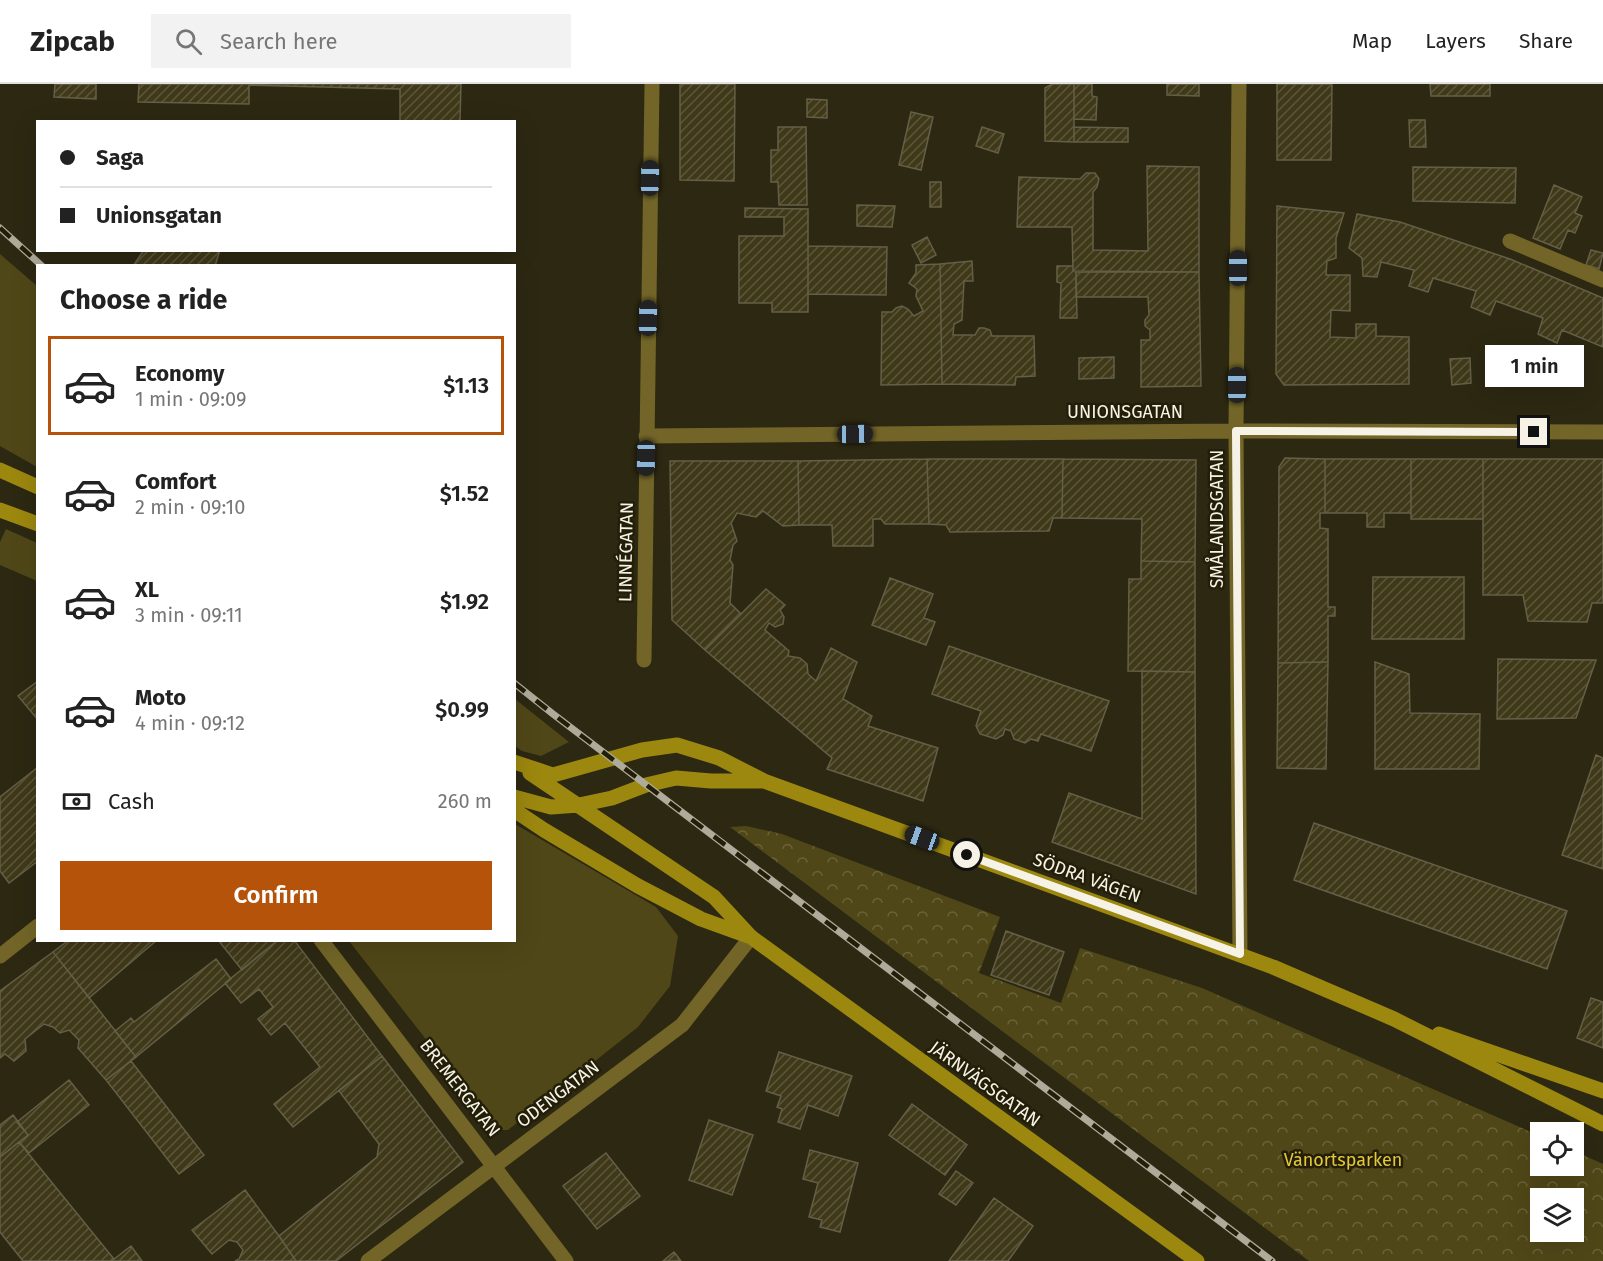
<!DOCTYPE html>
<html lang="en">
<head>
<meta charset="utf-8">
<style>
  :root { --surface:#fff; --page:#f2f2f2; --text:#222; --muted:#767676; --line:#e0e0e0; --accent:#b45309 }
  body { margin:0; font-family:"Fira Sans",sans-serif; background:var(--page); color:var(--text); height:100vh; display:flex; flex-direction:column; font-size:22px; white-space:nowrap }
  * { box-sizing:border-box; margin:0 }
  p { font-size:20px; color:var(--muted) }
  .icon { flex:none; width:33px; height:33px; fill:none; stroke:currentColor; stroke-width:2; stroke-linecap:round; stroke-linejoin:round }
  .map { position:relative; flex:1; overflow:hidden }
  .side { position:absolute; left:36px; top:180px; width:480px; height:678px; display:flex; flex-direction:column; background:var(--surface); border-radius:0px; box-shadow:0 6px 24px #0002 }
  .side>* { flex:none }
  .hud { position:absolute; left:36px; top:36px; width:480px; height:132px; border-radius:0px; box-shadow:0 6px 24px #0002; display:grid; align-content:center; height:132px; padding:0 24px; background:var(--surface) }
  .controls { position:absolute; left:1530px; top:1038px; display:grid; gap:12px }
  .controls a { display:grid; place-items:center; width:54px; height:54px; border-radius:0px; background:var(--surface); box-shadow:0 6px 24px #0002; font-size:30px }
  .end { position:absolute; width:27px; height:27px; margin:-14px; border:8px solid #f6f3e6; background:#111; box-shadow:0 0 0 3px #111 }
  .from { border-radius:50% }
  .bubble { position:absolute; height:42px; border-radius:0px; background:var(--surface); box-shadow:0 6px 24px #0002; font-size:20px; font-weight:600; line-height:42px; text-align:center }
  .car { position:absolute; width:18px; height:36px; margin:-18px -9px; border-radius:8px; box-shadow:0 0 4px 2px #0007; background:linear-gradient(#222 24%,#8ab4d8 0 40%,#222 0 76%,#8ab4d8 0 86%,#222 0) }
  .hud b { display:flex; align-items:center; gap:21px; height:57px; font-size:22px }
  .hud b+b { border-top:2px solid var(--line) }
  .hud i { width:15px; height:15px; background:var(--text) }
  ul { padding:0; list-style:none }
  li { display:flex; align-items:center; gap:18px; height:99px; margin:0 12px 9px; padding:0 12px; border:3px solid transparent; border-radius:0px }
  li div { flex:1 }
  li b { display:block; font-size:22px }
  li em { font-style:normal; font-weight:600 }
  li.current { border-color:var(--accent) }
  li>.icon { width:54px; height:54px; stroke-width:1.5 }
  h2 { padding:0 24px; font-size:27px; line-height:72px }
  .pay { display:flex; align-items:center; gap:15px; height:66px; padding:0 24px; font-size:22px }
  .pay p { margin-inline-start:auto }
  .cta { display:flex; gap:12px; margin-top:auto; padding:12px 24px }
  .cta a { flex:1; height:69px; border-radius:0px; background:var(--accent); color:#fff; font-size:24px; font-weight:600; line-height:69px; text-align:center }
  header { display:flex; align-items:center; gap:36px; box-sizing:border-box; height:84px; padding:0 30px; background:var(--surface); border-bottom:2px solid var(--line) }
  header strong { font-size:28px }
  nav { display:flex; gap:33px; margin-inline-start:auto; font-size:21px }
  .search { width:420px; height:54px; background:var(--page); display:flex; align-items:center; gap:15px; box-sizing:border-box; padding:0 21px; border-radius:0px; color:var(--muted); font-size:22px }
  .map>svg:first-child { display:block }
</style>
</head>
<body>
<header>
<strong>Zipcab</strong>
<div class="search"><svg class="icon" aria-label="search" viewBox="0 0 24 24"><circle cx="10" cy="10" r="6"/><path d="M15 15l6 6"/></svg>Search here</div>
<nav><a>Map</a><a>Layers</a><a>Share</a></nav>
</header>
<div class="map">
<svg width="1603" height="1177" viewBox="0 0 1603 1177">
  <defs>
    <pattern id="park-crowns" width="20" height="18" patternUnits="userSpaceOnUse" patternTransform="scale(1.5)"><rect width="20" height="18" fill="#504718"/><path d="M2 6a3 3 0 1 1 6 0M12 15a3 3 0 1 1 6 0" fill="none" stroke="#6a623a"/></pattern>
    <pattern id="building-hatch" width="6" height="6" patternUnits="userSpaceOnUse" patternTransform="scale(1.5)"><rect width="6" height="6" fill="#403919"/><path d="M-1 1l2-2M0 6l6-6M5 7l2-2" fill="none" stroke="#5c563a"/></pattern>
  </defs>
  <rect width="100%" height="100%" fill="#2c2812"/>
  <path fill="#504718" d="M0,170L37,202V383L0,362Z
    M6,445L37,459V497L0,481V458Z
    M515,615L569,658L541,672L522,667L515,662Z
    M515,740L656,823L678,852L670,902L638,943L508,1046H497L349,857L514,856Z"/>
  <path fill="url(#park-crowns)" fill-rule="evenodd" d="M746,742L782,750L1000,833L979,889L1061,919L1080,864L1202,904L1540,1052V1082H1574V1067L1603,1080V1177H1309L730,743ZM1540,1114H1574V1148H1540Z"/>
  <path fill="url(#building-hatch)" stroke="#645f47" stroke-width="1.5" d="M55,0H96V15L54,13Z
    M139,0H461L460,38H400V5L249,1V20L138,18Z
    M680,0H735L734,97L680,96Z
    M1052,0H1074V58L1045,57V4Z
    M1074,0H1092V12L1097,13L1096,36L1074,35Z
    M1167,0H1199V12L1167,11Z
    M1277,0H1332L1331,76H1277Z
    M1430,0H1490V12H1431Z
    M807,15L827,16V34L807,33Z
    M911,28L933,33L921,86L899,81Z
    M1409,36H1425L1426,63H1410Z
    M778,43H806L807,121H779L778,98H771V66H778Z
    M982,43L1004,50L998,69L976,62Z
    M1074,43L1128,44V58H1074Z
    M1147,82L1199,83V188L1073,187L1072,143H1017L1019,93L1080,95L1086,89H1095L1099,95L1097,103L1093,108V166L1148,167Z
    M1413,83L1516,84L1515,119L1413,117Z
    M930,98H941V123H930Z
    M1554,101L1582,113L1575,129L1582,132L1575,149L1568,146L1560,165L1533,154Z
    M857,121L895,122L892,143L857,142Z
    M1277,122L1344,129L1336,154V174L1327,177L1326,191H1350V227L1331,226L1330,253L1356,254V240H1376V252L1409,253V300L1284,301L1276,290Z
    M745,124L808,125V228H772V219H739V152H784V133H745Z
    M1357,130L1400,138L1510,175L1603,214V263L1562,246L1557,259L1538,250L1543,234L1496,217L1490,231L1471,223L1476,207L1433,194L1428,208L1409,202L1414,186L1381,178L1377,193L1363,192L1362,174L1349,164Z
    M927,153L936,171L921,179L912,161Z
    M808,162L887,163L886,211L808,210Z
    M144,166H220L215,182H133Z
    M1591,166L1603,169L1599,185L1586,181Z
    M972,177L973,197H964L962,236L954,240L953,251H975L979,244H984L990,246L992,252H1034L1035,292L1016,293L1015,301L942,300L940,180Z
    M940,180L942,300L881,301L882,228H892L896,224L902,222L908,225L914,232L923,227L916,212L917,205L909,199L916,189V181Z
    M1057,182H1073V187L1076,188L1077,234H1060L1061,199L1057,198Z
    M1076,188H1199L1201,302L1141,303V256H1150V246L1145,242V236L1149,231L1148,213H1076Z
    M1114,273V294L1079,295V274Z
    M1470,274L1471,299L1452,301L1450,275Z
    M1285,374L1325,375V429H1320V444L1328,445V523H1335V532H1328V578L1278,579L1279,383Z
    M927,375L929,440H885L881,435H873V462H833L832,441H799L798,377Z
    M927,375H1063L1062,434H1053L1049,447L950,448L946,441L929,440Z
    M1063,375L1196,376L1195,478L1141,477L1142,435L1062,434Z
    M1325,375H1411V429H1384V443H1367V429H1325Z
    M1411,375H1483V435H1411Z
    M1483,375H1603V519H1592L1587,538L1528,537L1523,511H1483Z
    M670,377H798L799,441L783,442L763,427L756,433L737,429L731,439L737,457L733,461L730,476L733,481L730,519L741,530L705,566L672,536Z
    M1141,477L1195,478V588L1128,587L1129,495H1141Z
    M1373,493H1464V555H1372Z
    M890,494L933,510L924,534L935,538L926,561L872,541Z
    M766,505L785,521L780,526L784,533L783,540L775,543L769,539L765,546L789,567L788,572L800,574L807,580L808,590L816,597L831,564L857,578L843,615L872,632L868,642L938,664L923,717L827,685L832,674L705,566Z
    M949,562L1109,617L1091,667L1041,650L1038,657L1031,655L1025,659L1014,655L1011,647L1005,645L1003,651L996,655L980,650L976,642L981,627L932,610Z
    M1498,575L1596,576L1576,634L1497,635Z
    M1328,578L1326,685L1277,684L1278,579Z
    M1375,578L1409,590L1410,629L1480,630L1479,685H1375Z
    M1142,587L1195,588L1196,810L1052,758L1069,709L1142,735Z
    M38,597V636L18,612Z
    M1596,671L1603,674V785L1562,771Z
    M38,683V777L9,799L0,787V713Z
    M1314,739L1567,827L1547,885L1294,796Z
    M1006,847L1064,868L1049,911L991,891Z
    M69,856H157L89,914L53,868Z
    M218,856H278L242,886Z
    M278,856H294L382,972L293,1043L274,1020L320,983L285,939L271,951L258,935L273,923L259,905L241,919L225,899Z
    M53,868L136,973L106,996L78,964L79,956L69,946L60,949L53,943L44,940L25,955L26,967L14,977L5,970L0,974V907Z
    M216,875L231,895L136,973L115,947L131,934L134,938Z
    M1591,914L1603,918V964L1577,954Z
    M779,968L852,992L838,1032L808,1021L800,1045L778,1038L782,1025L777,1023L781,1012L766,1007Z
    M382,972L463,1078L336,1177H296L279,1152L377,1073L379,1060L339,1007Z
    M131,977L204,1071L179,1090L106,996Z
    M69,996L89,1021L29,1069L19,1058L28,1051L17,1038Z
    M912,1020L967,1061L945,1091L889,1051Z
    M13,1031L28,1051L0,1073V1041Z
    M709,1036L753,1051L732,1111L689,1096Z
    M19,1058L114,1175L111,1177H23L0,1148V1073Z
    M810,1066L858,1079L840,1148L820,1143L822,1136L809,1133L818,1099L803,1095Z
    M606,1069L640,1112L597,1145L563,1102Z
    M956,1087L973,1099L956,1121L939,1110Z
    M245,1106L279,1152L296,1177H235L239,1175L243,1166L237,1158L229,1156L212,1170L192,1146Z
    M994,1114L1033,1142L1008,1177H949Z
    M131,1162L142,1177H111L114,1175Z
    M674,1168L681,1177H663Z"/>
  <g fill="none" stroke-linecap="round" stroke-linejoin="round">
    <path stroke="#726527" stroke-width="15" d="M1239,0L1236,347L1240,870
      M1510,157L1603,196
      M646,352L1236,347L1603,348
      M644,576L652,0
      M321,856L566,1177
      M0,872L38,842
      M368,1177L682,941L751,853"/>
    <path stroke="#9c870f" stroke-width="15" d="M0,386L38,403
      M0,426L38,440
      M514,678L553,691L642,666L677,661L719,674L764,697L1273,883L1394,935L1603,1040
      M530,689L714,813L751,853L1197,1177
      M514,713L551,723L579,721L612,714L646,701L676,694L711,697H761
      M514,726L544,746L638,802L701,835L748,852
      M1439,950L1603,1007"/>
    <g stroke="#aeab9b" stroke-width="7">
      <path id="rail" d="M0,144L42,182
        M514,599L553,630L1272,1177"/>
    </g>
    <use href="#rail" stroke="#231e08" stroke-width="4.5" stroke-dasharray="14" stroke-linecap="butt"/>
  </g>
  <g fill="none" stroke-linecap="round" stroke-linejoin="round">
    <path stroke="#f6f3e6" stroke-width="8" d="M967,771L1240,870L1236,347L1534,348"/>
  </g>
  <g text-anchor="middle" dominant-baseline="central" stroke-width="5" stroke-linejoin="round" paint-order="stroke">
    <g font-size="18" fill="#f6f3e6" stroke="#231e08">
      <text x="1125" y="328">UNIONSGATAN</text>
      <text transform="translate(1217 435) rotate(-90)">SMÅLANDSGATAN</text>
      <text transform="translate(626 468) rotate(-89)">LINNÉGATAN</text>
      <text transform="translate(1087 794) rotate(20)">SÖDRA VÄGEN</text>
      <text transform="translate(985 1000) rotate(36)">JÄRNVÄGSGATAN</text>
      <text transform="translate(460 1004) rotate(52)">BREMERGATAN</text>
      <text transform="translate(558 1010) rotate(-37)">ODENGATAN</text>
    </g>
    <g font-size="18" fill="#e3c83a" stroke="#231e08">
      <text x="1343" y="1076">Vänortsparken</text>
    </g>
  </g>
</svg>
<div class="controls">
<a><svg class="icon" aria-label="locate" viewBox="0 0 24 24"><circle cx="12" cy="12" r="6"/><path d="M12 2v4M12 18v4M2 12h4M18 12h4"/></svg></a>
<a><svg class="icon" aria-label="layers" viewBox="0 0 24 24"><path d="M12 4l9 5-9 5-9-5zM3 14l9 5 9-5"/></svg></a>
</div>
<i class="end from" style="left:967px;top:771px"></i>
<i class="end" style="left:1534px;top:348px"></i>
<div class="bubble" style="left:1485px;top:261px;width:99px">1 min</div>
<i class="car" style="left:650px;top:94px;rotate:1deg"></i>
<i class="car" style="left:1238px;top:184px;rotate:0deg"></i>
<i class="car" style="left:648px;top:234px;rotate:1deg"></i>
<i class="car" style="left:1237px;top:301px;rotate:0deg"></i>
<i class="car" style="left:855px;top:350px;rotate:89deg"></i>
<i class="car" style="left:646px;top:374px;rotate:181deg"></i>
<i class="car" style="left:922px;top:754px;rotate:290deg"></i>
<div class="hud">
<b><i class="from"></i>Saga</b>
<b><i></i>Unionsgatan</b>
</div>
<section class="side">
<h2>Choose a ride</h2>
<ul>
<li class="current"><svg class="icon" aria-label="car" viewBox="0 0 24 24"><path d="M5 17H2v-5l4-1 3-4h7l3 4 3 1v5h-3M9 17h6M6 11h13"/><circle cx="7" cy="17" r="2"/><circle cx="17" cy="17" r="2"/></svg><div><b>Economy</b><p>1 min · 09:09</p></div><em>$1.13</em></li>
<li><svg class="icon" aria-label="car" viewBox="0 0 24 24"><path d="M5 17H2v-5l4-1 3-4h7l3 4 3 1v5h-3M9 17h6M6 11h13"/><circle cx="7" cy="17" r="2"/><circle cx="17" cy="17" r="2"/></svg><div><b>Comfort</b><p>2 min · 09:10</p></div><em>$1.52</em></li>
<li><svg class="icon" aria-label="car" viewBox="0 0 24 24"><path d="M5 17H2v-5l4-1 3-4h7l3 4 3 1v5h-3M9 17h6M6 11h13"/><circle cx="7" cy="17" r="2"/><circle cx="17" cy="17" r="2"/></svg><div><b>XL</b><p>3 min · 09:11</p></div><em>$1.92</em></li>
<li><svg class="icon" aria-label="car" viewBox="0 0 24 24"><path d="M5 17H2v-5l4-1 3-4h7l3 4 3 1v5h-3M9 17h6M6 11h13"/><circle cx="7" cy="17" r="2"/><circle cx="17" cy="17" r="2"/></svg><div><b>Moto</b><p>4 min · 09:12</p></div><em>$0.99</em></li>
</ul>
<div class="pay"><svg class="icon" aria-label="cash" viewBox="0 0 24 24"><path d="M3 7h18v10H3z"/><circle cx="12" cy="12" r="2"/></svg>Cash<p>260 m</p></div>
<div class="cta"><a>Confirm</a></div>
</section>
</div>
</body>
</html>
